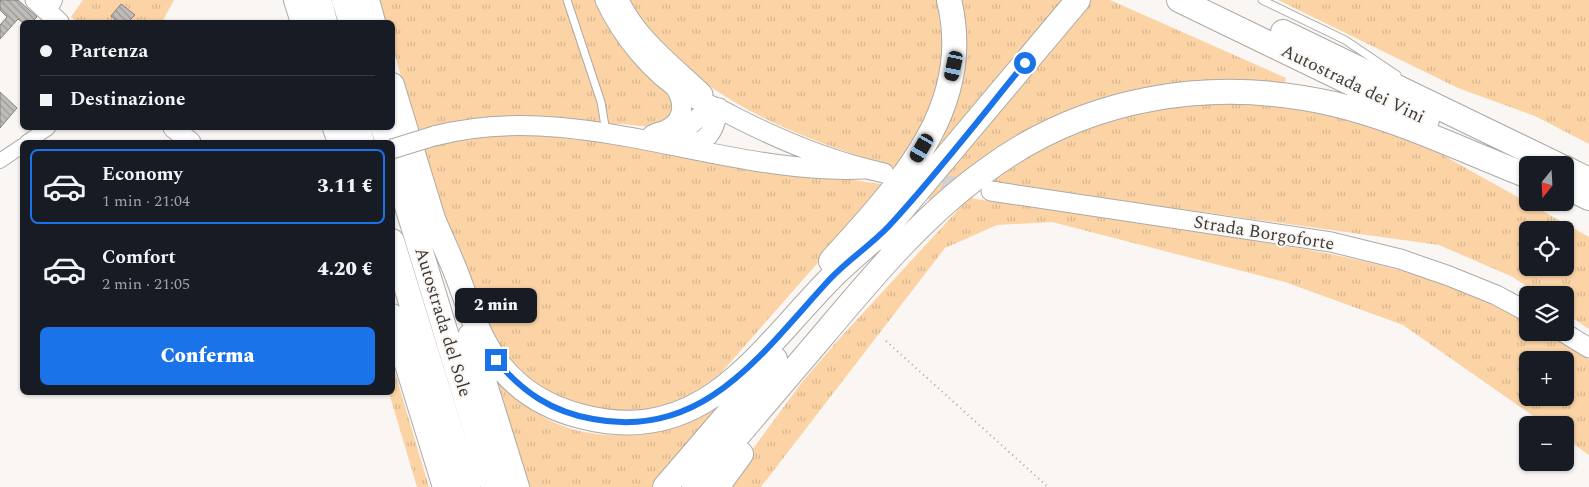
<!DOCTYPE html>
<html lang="it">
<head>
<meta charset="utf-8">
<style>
  :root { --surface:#171b24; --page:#20242c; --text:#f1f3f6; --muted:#9ea1a6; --line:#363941; --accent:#1a73e8 }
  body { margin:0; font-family:Spectral,serif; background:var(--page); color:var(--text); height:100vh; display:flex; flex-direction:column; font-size:19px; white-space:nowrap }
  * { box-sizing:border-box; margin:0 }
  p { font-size:16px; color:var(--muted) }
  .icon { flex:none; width:28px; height:28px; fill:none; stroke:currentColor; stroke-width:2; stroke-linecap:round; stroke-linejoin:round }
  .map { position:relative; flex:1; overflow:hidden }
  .sheet { position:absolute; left:20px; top:140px; width:375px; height:255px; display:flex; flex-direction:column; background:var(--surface); border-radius:8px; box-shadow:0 1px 4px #0004 }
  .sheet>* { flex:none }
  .guide { position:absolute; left:20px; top:20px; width:375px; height:110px; border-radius:8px; box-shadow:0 1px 4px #0004; display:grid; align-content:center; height:110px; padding:0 20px; background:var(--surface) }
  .needle { width:32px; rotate:198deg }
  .buttons { position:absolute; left:1519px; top:156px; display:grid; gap:10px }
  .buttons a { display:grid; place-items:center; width:55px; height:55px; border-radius:8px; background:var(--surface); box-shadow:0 1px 4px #0004; font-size:25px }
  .end { position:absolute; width:22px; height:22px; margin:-11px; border:6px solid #1a73e8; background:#fff; box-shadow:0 0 0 2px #fff }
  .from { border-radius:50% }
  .bubble { position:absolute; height:35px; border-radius:8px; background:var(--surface); box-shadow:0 1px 4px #0004; font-size:16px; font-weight:800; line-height:35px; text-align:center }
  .car { position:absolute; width:15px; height:30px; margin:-15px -8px; border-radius:6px; box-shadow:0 0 4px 1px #0007; background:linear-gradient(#222 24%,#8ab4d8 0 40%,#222 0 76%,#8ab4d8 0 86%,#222 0) }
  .guide b { display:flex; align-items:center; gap:18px; height:48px; font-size:19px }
  .guide b+b { border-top:1px solid var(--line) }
  .guide i { width:12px; height:12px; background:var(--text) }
  ul { padding:9px 0 0; list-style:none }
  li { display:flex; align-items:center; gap:15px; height:75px; margin:0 10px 8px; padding:0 10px; border:2px solid transparent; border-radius:8px }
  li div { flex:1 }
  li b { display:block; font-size:19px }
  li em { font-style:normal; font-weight:800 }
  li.current { border-color:var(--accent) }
  li>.icon { width:45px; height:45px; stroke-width:1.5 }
  .button { display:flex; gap:10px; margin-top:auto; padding:10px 20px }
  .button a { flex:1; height:58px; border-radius:8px; background:var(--accent); color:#fff; font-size:20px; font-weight:800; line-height:58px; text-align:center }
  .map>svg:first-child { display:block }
</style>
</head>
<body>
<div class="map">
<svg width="1589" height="487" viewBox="0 0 1589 487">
  <defs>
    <pattern id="grass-tufts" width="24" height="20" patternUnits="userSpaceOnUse" patternTransform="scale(1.25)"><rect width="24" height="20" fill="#fbd3a5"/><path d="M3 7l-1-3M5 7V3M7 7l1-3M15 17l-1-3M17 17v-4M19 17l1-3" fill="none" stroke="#d8b68f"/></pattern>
    <pattern id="building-back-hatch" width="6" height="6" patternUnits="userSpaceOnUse" patternTransform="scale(1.25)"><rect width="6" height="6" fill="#bfbcb9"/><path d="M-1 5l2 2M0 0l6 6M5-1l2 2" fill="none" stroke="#9c9a98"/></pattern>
  </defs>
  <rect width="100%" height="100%" fill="#faf6f3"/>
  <path fill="url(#grass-tufts)" fill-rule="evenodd" d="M83,0H174L162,22H77L71,17Z
    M379,0H598L674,92L677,108L659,128L622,124H582L507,116L469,119L416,130L393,48L392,22H385Z
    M625,0H937L946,70L910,154L897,168C807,141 721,108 654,40C643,29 634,13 625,0Z
    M955,0H1110L1286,78L1284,86L1152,89L930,200L924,196L920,172Z
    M1278,0H1589V144L1535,116L1458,88Z
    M1221,101L1308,107L1416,140L1589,237V329L1565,313V295H1539L1513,277L1439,245L987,182L1052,141L1138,110ZM1528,230H1565V268H1528Z
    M502,131L587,138L886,185L721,373L685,399L638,415L581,410L518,379L470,300L423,147Z
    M969,198C1048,209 1126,221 1205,233C1316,250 1429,266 1527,322L1528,332L1546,333L1589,360V455L1565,438V425H1546L1403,325L1285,282L1052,222L997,225L945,248L761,487H725L802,382L839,339ZM1528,360H1565V398H1528Z
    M393,366L429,487H417L389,393L392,392Z
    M493,373C528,419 579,441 637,434C649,433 663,431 674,425C698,414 729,389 751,374L654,487H523Z"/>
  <path fill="url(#building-back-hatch)" stroke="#85837f" d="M0,0H18L37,17L32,22H22L18,19L0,39V25L7,17L0,10Z
    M121,4L135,15L128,22H118L111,16Z
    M0,92L17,108L0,128Z"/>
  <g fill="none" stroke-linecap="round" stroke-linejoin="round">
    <path stroke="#d4d1ce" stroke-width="19" stroke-dasharray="19 9" stroke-linecap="butt" d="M914,180L974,189"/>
    <g stroke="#adaaa7" stroke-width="9">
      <path id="lane" d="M567,0L601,102L606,132
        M1262,0L1345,40L1397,75"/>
    </g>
    <g stroke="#adaaa7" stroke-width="16">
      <path id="street" d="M49,13L55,0
        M27,142L48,128
        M0,161L22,146"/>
    </g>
    <g stroke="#adaaa7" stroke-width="21">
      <path id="secondary" d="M35,0L59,22
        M605,0C621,35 652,74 686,94C700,102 717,107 731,115C781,141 829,161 884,173
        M619,0C637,39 673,65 703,94
        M173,128L191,142
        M656,133C684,127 688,105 673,84
        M652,135C696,139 687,114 719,108
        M434,136C579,98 720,176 865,169
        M682,146C709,143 713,133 719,108
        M991,191L1331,242L1400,259L1449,276L1496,295L1528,312
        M1563,332L1589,348"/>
    </g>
    <g stroke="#adaaa7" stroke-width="26">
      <path id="highway" d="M296,0L303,22
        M319,0L325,22
        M344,0L351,22
        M367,0L373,22
        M1179,0L1427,120
        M1283,32L1558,165
        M392,85L438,235
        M335,128L340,142
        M358,128L362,142
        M383,128L388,142
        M392,157L493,487
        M1565,168L1589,180
        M1565,186L1589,198
        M433,219C441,238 450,257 457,275C468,304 476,332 494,358C515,388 545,407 580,416C703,449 757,353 831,278C849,260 869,244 888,227
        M878,238L1078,0
        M392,241L468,487
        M831,261C897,187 976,109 949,0
        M392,316L445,487
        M470,336L517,487
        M665,487L775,359
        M694,487C738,436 781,384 825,333C873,276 923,216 984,172C1085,96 1212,76 1334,104C1401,120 1464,151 1528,176
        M717,487L741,454"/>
    </g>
    <path stroke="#a8a6a4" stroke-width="2" stroke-dasharray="1 4" stroke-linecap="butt" d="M886,341L1048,487"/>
    <use href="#lane" stroke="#fff" stroke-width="7"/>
    <use href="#street" stroke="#fff" stroke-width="14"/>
    <use href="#secondary" stroke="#fff" stroke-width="19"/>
    <use href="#highway" stroke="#fff" stroke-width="24"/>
    <g stroke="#adaaa7" stroke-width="21" stroke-linecap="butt">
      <path id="secondary-bridge" d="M392,149L434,136"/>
    </g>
    <use href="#secondary-bridge" stroke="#fff" stroke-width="19"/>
  </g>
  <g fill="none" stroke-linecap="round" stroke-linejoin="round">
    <path stroke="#1a73e8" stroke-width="6" d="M496,360C522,392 552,412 593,419C705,441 763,351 830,279C848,260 871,245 889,226C937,174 980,118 1025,63"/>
  </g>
  <g text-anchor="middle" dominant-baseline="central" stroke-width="4" stroke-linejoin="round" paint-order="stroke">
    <g font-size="18" fill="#3d3c3b" stroke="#faf6f3">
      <text transform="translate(1353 84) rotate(26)">Autostrada dei Vini</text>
      <text transform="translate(1264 233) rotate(9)">Strada Borgoforte</text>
      <text transform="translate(443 322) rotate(73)">Autostrada del Sole</text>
    </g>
  </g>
</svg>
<div class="buttons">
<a><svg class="needle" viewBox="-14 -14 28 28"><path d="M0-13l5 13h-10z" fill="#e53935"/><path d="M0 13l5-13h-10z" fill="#9ea1a6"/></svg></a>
<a><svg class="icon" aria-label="locate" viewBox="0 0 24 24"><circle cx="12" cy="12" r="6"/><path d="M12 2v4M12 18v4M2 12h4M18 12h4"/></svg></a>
<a><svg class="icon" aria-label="layers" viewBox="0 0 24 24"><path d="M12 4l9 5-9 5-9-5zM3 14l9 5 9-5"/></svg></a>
<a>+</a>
<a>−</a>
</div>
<i class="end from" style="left:1025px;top:63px"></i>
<i class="end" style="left:496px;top:360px"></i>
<div class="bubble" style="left:455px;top:288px;width:82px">2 min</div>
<i class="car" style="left:954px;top:66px;rotate:192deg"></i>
<i class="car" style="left:922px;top:148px;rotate:210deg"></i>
<div class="guide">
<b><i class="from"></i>Partenza</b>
<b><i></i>Destinazione</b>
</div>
<section class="sheet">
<ul>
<li class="current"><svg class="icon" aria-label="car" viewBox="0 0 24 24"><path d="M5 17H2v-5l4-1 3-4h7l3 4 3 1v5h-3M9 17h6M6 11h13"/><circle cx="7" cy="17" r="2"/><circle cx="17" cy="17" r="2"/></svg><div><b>Economy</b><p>1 min · 21:04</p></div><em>3.11 €</em></li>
<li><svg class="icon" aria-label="car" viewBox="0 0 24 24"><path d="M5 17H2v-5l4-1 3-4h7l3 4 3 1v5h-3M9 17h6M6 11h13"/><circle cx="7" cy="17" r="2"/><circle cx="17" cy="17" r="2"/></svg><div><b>Comfort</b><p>2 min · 21:05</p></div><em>4.20 €</em></li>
</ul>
<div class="button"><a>Conferma</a></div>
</section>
</div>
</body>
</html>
